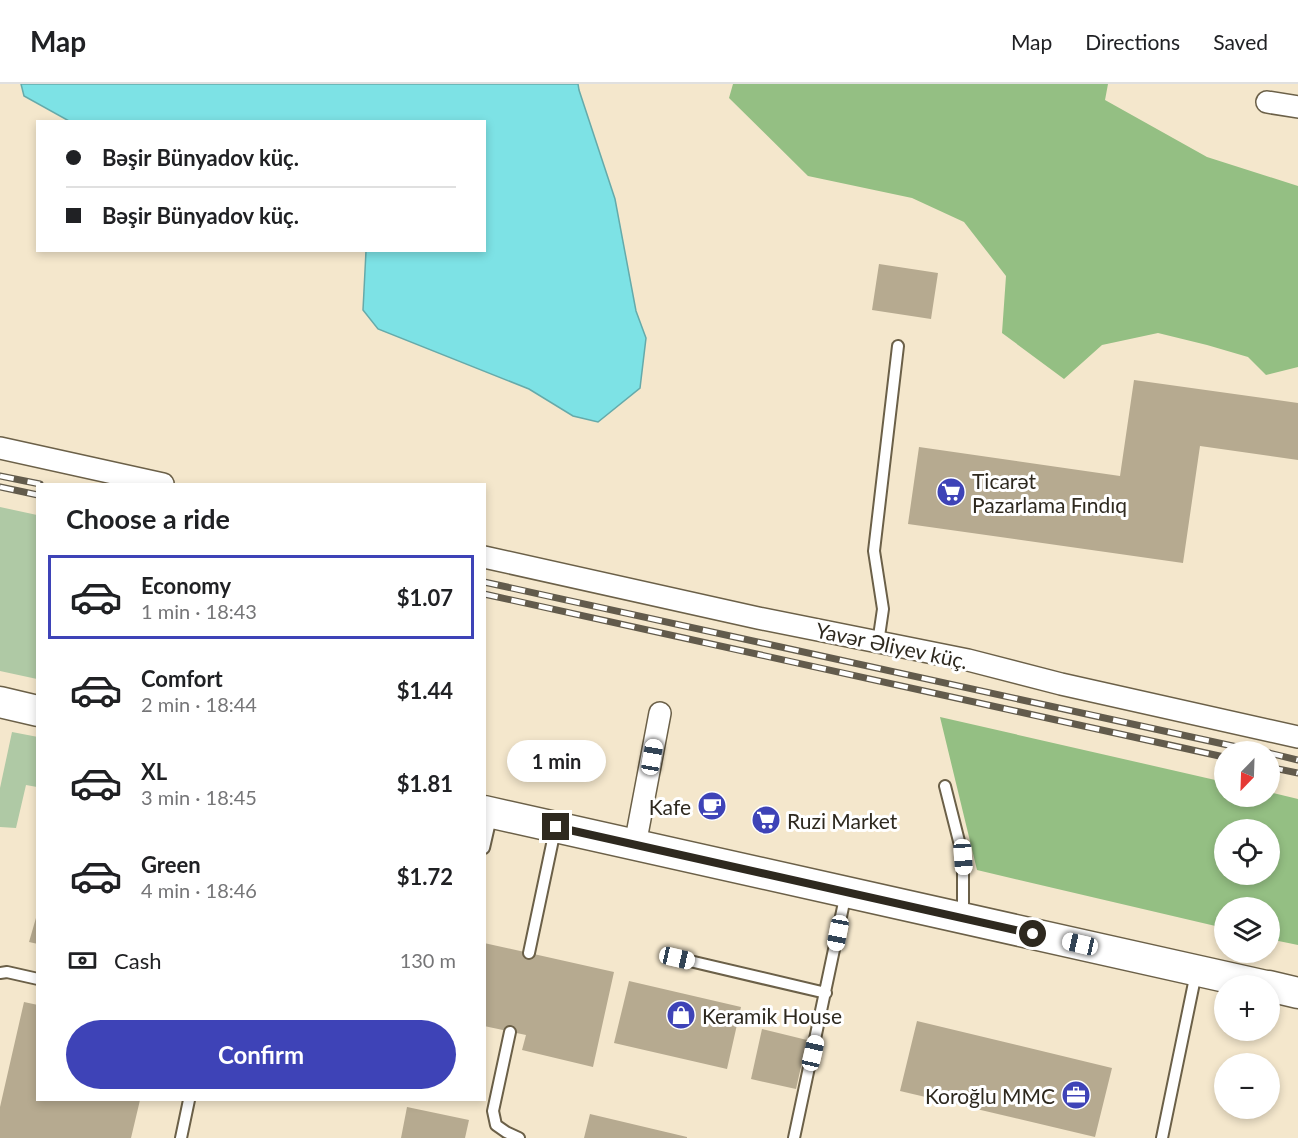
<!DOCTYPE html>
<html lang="en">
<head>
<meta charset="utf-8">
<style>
  :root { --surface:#fff; --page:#f6f6f6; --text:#202124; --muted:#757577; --line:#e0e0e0; --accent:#3e43b7 }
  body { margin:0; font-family:Lato,sans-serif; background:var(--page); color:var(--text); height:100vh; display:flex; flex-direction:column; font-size:22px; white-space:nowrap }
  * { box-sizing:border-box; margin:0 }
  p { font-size:20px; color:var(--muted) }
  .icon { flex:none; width:33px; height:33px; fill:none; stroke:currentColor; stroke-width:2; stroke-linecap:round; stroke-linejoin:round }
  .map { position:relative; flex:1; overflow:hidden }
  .details { position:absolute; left:36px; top:399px; width:450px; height:618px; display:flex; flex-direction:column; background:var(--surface); border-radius:0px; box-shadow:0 3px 9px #0003 }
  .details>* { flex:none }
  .hud { position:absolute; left:36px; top:36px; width:450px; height:132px; border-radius:0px; box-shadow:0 3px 9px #0003; display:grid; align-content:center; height:132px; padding:0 30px; background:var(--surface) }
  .needle { width:39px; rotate:203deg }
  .buttons { position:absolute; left:1214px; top:657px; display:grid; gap:12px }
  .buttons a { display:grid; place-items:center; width:66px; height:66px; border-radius:50%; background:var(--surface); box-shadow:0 3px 9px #0003; font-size:30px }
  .end { position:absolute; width:27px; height:27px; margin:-14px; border:8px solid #2e291f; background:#fff; box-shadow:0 0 0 3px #fff }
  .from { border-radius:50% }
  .bubble { position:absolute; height:42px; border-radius:21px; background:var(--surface); box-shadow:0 3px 9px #0003; font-size:20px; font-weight:700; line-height:42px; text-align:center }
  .car { position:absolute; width:18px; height:36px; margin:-18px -9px; border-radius:8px; box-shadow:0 0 4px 2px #0007; background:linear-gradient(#fff 24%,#345 0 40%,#fff 0 76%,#345 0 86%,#fff 0) }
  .hud b { display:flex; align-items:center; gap:21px; height:57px; font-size:22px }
  .hud b+b { border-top:2px solid var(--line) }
  .hud i { width:15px; height:15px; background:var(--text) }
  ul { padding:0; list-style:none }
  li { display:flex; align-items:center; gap:18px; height:84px; margin:0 12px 9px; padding:0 18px; border:3px solid transparent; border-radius:0px }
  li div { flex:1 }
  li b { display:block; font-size:22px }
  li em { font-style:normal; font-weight:700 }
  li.on { border-color:var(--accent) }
  li>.icon { width:54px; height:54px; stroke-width:1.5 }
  h2 { padding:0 30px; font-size:27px; line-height:72px }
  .pay { display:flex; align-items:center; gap:15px; height:66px; padding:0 30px; font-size:22px }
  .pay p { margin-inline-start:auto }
  .button { display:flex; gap:12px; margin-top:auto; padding:12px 30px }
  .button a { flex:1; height:69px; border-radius:36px; background:var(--accent); color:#fff; font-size:24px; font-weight:700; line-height:69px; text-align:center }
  header { display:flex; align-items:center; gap:36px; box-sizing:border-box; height:84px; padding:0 30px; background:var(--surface); border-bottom:2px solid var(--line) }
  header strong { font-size:28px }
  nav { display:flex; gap:33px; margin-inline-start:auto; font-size:21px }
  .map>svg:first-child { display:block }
</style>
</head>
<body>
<header>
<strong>Map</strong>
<nav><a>Map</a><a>Directions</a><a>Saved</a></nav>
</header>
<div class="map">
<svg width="1298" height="1054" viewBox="0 0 1298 1054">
  <rect width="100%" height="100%" fill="#f4e7cc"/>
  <path fill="#afc9a5" d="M0,423L37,431V595L0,587Z
    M12,648L38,653L37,703L26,701L16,744L0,743V704Z"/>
  <path fill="#94bf83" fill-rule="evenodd" d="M733,0H1108L1105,16L1207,73L1298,102V283L1266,291L1248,273L1207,261L1158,249L1102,261L1064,295L1002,249L1006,192L964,138L912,114L808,92L729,14Z
    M940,633L1224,698V712H1269V708L1298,715V861L1269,855V824H1224V844L977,786ZM1224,746H1269V790H1224Z"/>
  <path fill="#7de2e5" stroke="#65aaaa" stroke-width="1.5" d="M21,0H578L579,6L615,115L636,227L646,254L640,304L598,338L573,332L529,305L378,245L363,226L366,167L484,166V38L69,37L24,12Z"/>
  <path fill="#b6aa90" d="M879,180L938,189L931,235L872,226Z
    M1134,296L1298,319V376L1200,362L1183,479L908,440L919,363L1120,392Z
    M38,827V860L29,858Z
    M484,859L614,888L593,983L522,966L526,951L484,942Z
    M629,897L741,923L727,985L614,959Z
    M24,918L38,921V1016H140L131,1054H0V1023Z
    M917,937L1112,984L1095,1053L900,1007Z
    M762,945L807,956L796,1005L751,995Z
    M407,1023L469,1036L465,1054H401Z
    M590,1030L687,1053V1054H584Z"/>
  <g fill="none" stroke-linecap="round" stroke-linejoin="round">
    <g stroke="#6b6048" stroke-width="14">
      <path id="lane" d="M878,559L883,525L874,467L898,262
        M945,702L963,773V831
        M484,764L492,729
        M529,869L555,746
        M677,874L826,909
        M0,889L7,888L38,895
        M510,948L493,1027L496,1041L506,1048L519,1054
        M181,1054L189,1016
        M794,1054L846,809
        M1162,1054L1196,889"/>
    </g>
    <g stroke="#6b6048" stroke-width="24">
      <path id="street" d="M1267,18L1298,23
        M0,364L163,400
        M484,473L758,534L968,576L1061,600L1298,653
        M635,761L660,629"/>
    </g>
    <g stroke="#6b6048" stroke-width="33">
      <path id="secondary" d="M0,618L38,627
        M484,727L1266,902
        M1269,902L1298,909"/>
    </g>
    <use href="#lane" stroke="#fff" stroke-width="10"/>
    <use href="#street" stroke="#fff" stroke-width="21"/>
    <use href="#secondary" stroke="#fff" stroke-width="30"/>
    <g stroke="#625b4c" stroke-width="7">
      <path id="rail" d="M0,392L40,400
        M0,403L38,411
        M484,498L1260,668
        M484,510L1224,673
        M1269,669L1298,676
        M1269,683L1298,689"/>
    </g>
    <use href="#rail" stroke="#fff" stroke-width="4.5" stroke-dasharray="14" stroke-linecap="butt"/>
  </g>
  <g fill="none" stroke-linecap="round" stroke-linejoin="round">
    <path stroke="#2e291f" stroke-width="8" d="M556,743L1033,850"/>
  </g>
  <defs>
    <g id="supermarket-disc" transform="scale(1.5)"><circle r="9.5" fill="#3e43b7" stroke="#fff"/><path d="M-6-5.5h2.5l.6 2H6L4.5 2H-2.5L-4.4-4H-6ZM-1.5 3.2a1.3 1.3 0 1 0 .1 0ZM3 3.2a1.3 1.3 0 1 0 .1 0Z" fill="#fff"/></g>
    <g id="cafe-disc" transform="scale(1.5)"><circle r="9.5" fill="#3e43b7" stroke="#fff"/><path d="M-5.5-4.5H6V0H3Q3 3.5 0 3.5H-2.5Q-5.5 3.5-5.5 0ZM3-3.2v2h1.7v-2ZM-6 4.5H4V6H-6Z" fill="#fff"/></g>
    <g id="shop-disc" transform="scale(1.5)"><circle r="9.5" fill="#3e43b7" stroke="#fff"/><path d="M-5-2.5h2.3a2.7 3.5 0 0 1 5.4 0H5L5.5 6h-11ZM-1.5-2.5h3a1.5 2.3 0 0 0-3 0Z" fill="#fff"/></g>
    <g id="office-disc" transform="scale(1.5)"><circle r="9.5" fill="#3e43b7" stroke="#fff"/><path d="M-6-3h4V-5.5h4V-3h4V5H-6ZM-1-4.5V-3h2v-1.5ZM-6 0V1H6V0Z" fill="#fff"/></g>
  </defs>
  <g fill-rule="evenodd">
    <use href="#supermarket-disc" x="951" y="408"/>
    <use href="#cafe-disc" x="712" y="722"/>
    <use href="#supermarket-disc" x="766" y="736"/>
    <use href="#shop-disc" x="681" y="931"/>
    <use href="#office-disc" x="1076" y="1011"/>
  </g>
  <g text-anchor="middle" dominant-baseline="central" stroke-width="6" stroke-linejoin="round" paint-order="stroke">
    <g font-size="21" fill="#2e291f" stroke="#fff" text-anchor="start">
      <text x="972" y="396">Ticarət<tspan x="972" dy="24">Pazarlama Fındıq</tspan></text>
      <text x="691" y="722" text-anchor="end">Kafe</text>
      <text x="787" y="736">Ruzi Market</text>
      <text x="702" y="931">Keramik House</text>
      <text x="1055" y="1011" text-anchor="end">Koroğlu MMC</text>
    </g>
    <g font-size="21" fill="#2e291f" stroke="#fff">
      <text transform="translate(892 561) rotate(12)">Yavər Əliyev küç.</text>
    </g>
  </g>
</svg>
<div class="buttons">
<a><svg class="needle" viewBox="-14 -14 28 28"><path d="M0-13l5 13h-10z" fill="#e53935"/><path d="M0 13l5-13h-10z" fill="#757577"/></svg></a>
<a><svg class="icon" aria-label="locate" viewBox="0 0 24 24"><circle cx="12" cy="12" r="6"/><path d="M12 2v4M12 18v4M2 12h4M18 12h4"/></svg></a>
<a><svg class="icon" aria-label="layers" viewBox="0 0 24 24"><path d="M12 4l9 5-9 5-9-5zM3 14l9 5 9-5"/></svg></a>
<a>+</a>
<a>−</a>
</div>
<i class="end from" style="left:1033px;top:850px"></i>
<i class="end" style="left:556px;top:743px"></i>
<div class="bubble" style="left:507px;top:656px;width:99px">1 min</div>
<i class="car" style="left:652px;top:673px;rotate:10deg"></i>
<i class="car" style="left:963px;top:773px;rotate:176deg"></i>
<i class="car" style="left:838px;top:849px;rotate:191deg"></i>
<i class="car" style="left:1080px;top:860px;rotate:283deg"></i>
<i class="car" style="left:677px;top:874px;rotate:103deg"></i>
<i class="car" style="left:813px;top:969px;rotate:13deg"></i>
<div class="hud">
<b><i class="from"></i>Bəşir Bünyadov küç.</b>
<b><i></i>Bəşir Bünyadov küç.</b>
</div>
<section class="details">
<h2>Choose a ride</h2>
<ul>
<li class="on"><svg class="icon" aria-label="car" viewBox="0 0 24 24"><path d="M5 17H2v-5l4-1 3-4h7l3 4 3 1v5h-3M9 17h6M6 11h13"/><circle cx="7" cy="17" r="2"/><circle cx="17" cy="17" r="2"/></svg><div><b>Economy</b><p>1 min · 18:43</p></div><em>$1.07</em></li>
<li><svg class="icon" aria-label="car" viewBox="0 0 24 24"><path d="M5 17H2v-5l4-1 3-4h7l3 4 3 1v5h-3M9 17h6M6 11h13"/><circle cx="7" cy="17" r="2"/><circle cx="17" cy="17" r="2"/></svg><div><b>Comfort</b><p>2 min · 18:44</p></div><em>$1.44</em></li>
<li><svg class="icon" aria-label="car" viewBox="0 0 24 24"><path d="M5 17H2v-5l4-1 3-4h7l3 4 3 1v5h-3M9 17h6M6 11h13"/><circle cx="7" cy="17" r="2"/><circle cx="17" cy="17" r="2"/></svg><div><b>XL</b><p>3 min · 18:45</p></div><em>$1.81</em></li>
<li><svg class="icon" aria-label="car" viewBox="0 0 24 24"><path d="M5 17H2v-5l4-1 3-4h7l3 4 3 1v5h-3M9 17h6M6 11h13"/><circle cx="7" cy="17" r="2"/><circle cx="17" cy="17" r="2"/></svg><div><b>Green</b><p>4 min · 18:46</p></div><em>$1.72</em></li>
</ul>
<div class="pay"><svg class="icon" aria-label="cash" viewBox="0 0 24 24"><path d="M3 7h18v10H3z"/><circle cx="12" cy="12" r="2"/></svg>Cash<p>130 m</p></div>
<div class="button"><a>Confirm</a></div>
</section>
</div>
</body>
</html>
